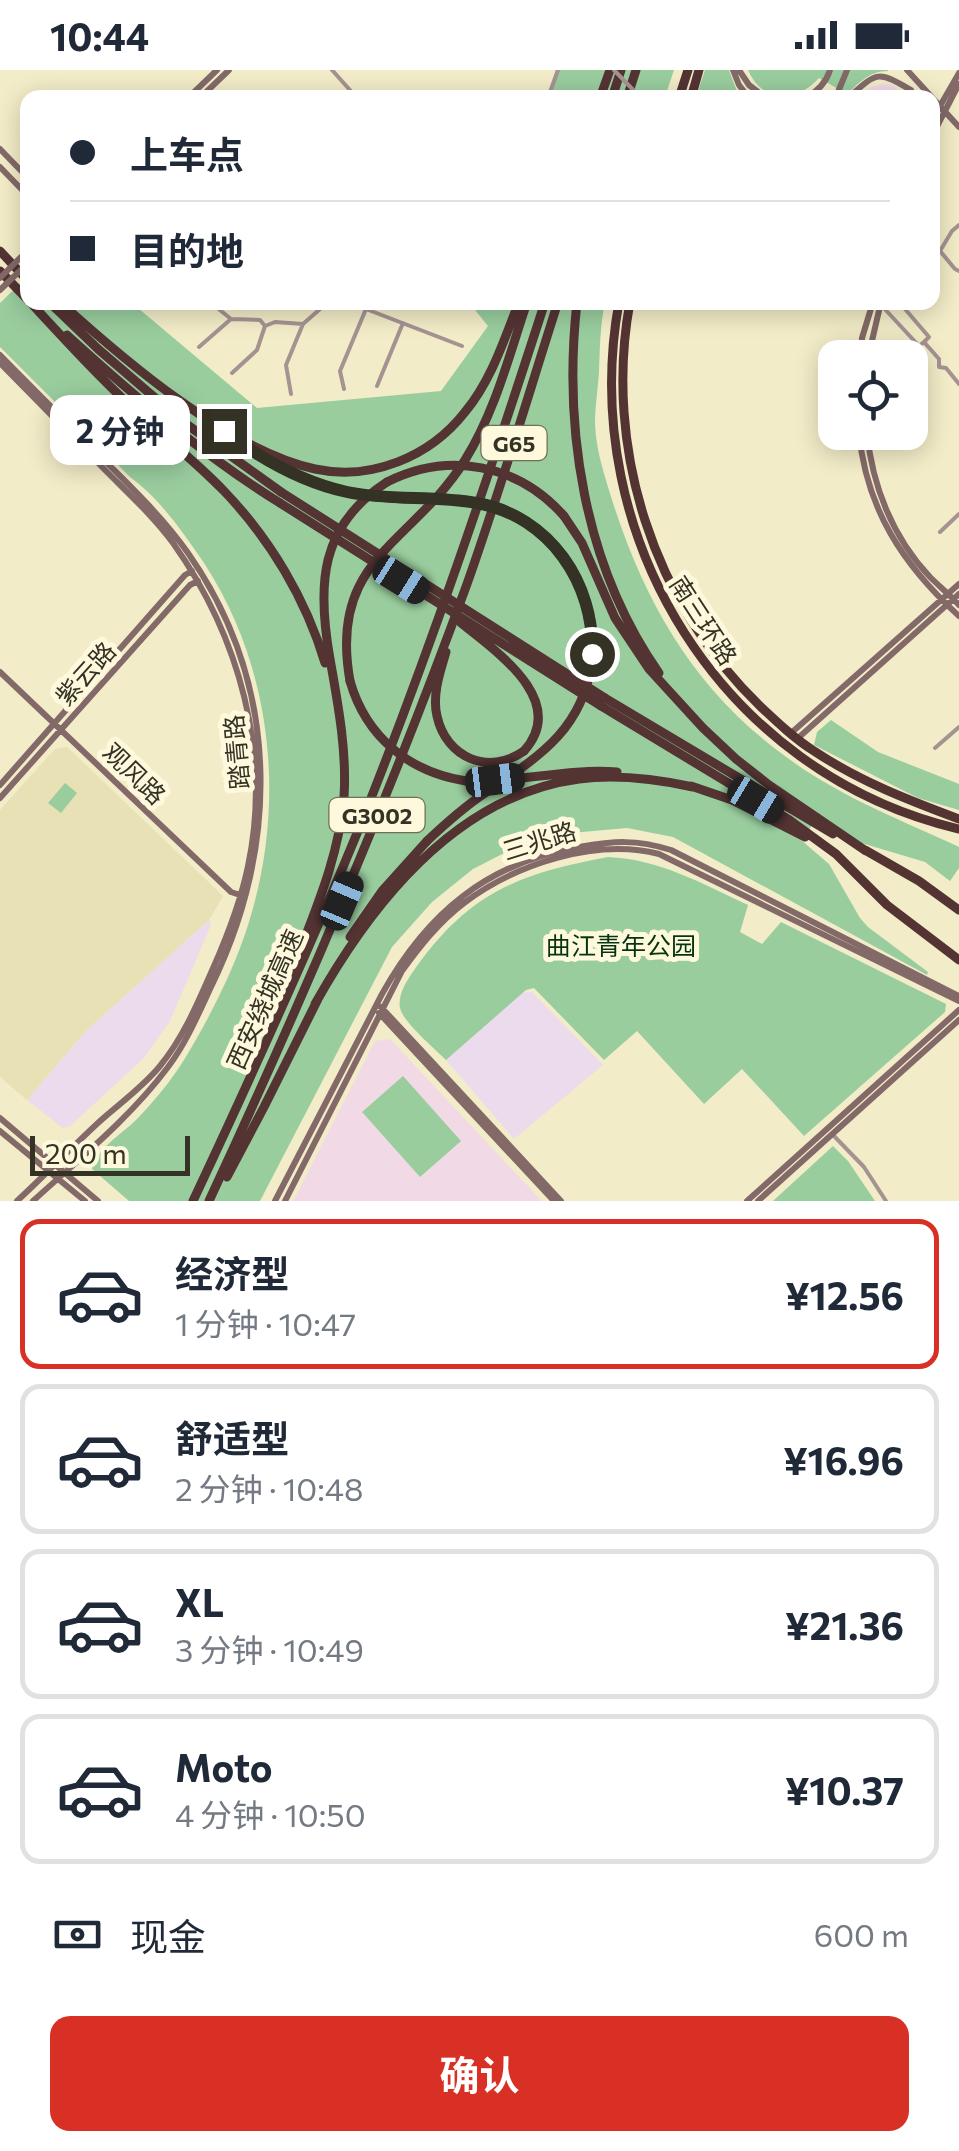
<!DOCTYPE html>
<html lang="zh">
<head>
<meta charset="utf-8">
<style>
  :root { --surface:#fff; --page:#f2f2f3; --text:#1f2937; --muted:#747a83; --line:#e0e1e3; --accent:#d93025 }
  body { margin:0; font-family:Commissioner,"Noto Sans SC",sans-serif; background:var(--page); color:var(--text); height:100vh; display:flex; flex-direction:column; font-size:38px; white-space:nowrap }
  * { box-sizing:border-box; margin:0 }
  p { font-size:32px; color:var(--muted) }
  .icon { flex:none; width:55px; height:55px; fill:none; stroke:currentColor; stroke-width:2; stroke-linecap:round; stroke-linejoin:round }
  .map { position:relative; height:1131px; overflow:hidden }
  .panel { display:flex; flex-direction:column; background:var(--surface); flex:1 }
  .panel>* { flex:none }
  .guide { position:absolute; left:20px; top:20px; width:920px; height:220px; border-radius:20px; box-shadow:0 5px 25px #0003; display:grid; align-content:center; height:220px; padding:0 50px; background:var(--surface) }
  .fabs { position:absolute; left:818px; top:270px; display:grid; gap:20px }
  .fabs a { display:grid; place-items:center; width:110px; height:110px; border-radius:20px; background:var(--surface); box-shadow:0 5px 25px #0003; font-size:50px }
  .scale { position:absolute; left:30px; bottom:25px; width:160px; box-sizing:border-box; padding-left:10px; border:5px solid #343224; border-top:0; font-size:28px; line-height:35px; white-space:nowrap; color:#343224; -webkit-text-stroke:8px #fef9dc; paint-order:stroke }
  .end { position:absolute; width:45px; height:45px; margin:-22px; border:12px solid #343224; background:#fff; box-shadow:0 0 0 5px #fff }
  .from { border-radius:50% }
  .bubble { position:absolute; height:70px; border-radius:20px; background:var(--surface); box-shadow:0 5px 25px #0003; font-size:32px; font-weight:700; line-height:70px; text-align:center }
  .car { position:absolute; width:30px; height:60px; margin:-30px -15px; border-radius:12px; box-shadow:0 0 8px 2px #0007; background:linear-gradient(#222 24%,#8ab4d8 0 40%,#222 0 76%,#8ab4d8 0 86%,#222 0) }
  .guide b { display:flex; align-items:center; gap:35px; height:95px; font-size:38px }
  .guide b+b { border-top:2px solid var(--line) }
  .guide i { width:25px; height:25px; background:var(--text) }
  ul { padding:18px 0 0; list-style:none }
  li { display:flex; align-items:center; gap:30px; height:150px; margin:0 20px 15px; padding:0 30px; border:5px solid var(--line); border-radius:20px }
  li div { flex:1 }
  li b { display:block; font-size:38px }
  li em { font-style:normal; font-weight:700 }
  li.active { border-color:var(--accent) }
  li>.icon { width:90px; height:90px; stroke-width:1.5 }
  .pay { display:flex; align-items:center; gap:25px; height:110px; padding:0 50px; font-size:38px }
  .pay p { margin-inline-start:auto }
  .cta { display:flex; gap:20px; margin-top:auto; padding:20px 50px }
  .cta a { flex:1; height:115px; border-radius:20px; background:var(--accent); color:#fff; font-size:40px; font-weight:700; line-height:115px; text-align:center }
  .status { display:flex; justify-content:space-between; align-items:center; height:70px; padding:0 50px; background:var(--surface); direction:ltr }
  .status svg { height:28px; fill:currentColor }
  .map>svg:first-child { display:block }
</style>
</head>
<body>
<div class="status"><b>10:44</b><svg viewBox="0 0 49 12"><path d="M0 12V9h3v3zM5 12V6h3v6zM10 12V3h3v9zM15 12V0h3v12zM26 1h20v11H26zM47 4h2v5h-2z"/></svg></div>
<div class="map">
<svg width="959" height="1131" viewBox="0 0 959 1131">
  <rect width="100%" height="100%" fill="#f2ecc8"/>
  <path fill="#e8e1b5" d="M67,677L223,826L209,850L86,961L27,1030L0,1007V740L55,679Z"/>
  <path fill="#ecdbec" d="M209,850L211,855L170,951L144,988L70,1056L63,1058L27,1030L86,961Z
    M532,922L603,995L514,1069L446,990L522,923Z"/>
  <path fill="#f1dae6" d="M881,14H892L904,27H860L872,17Z
    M390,969L542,1131H293L375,971Z"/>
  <path fill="#99cd9e" d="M556,0H674L665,27L546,28Z
    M705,0H729L736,19L743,27C725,20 713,18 696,27Z
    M748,0H888V1C870,1 860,12 847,24L819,8C797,33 762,33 748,0Z
    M27,207L28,232L132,233L257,338L441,321L488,256L471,235L472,233H605C600,255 600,278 599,301C598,319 595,337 595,354C596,382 606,410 614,436C648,540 699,625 789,689C841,727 901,750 959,777V798L950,811L925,792L858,772L820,745L801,770L829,794L860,848L868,857L928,902L927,905L673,767L627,758L560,764L516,777L473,799L432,832L392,877L260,1131H129L92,1099C96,1079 122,1064 137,1049C154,1031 171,1011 184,990C210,947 234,900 249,852C286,734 273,598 204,493C182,461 161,430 130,407L0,277V233Z
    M831,650L878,682L959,714V740L918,728L814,675L817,662Z
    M65,713L77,723L61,743L48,733Z
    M608,787C659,789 703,814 748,835L740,862L762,874L781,852L946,934L945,942L804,1066L742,999L704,1034L637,961L604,990L534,918L526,920L446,990C434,978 403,952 400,938C397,924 409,907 417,896C471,821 522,803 608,787Z
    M403,1006L461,1071L420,1107L362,1042Z
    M833,1076L848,1091L875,1131H773Z"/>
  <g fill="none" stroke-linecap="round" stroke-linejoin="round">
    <path stroke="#a59392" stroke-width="4" d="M332,0L357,28
      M548,28L558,0
      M959,155L952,161L940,181L955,199L959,201
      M210,232L231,249L260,250L265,256L275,252L303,254L328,232
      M340,232L366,239L462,276
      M899,232L929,267L924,272
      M882,236L919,276L924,272L939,289V297L946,298L959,314
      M199,277L231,249
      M232,303L257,280L265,256
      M377,316L403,253
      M344,319L340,301L366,239
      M291,324L286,295L303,254
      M940,462L959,444
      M935,678L959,657
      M834,1066L864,1097L886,1131"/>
    <path stroke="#836a68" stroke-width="6" d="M733,0L739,15L749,28
      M739,0L749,15L766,28
      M907,0L959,57
      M188,28L217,0
      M200,28L229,0
      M704,28L725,24L734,28
      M806,28C818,21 826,13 830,0
      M832,28L838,22L847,0
      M848,28C877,2 877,0 911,20
      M932,50L959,3
      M932,66L959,14
      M0,79L28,108
      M0,97L28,126
      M0,285C36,321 71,357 107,393C136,422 165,450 188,483C281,616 280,775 211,917C198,945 186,973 168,997C130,1048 79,1089 33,1131
      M861,288L862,268L873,232
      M868,288L881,232
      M0,293C35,329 71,365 106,401C129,424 154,447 173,473C239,566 272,683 248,796C241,830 228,864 214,896C199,930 184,967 160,996C143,1017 119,1034 99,1052C71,1078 45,1105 17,1131
      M859,362C866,439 903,495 959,546
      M867,362C872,416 893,468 930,507C939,516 950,525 959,535
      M0,602L231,822L240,825
      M790,664L959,514
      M797,669L959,524
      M0,715L185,505L192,501
      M0,728L190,515L198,511
      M381,937L561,1131
      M379,943L554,1131
      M0,1048L98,1131
      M0,1061L85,1131
      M275,1131L382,924C427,843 487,793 579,777C614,771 636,769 671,780L959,926
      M285,1131L402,901C420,876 439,852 464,833C516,794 595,768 659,784L959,931
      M747,1131L959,940
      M758,1131L959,950"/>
    <path stroke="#543333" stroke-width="9" d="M600,28L610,0
      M612,28L621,0
      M627,28L636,0
      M679,28L688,0
      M691,28L699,0
      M0,181L28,211
      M0,201L28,230
      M30,232C65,270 100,308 138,343C167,369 197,393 224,421C270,469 306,529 325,593
      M49,232L98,279L182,351L281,422
      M60,232C125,291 229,380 315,399C371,411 430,387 465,342C491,311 504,270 519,232
      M577,232C563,359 584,496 659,603
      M619,232C576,468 724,704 959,759
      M630,232C603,378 654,535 761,637C778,653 795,669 814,681C859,711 908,730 959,749
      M67,265C133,325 204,386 280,433
      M242,374L277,396L314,412
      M564,446L582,473L615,548L649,599L703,658L736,689L769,715L866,781
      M446,582C440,602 432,625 437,646C446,688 489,706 524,681
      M350,611C328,488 412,475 465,390C495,342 509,286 527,232
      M605,628L833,764
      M601,636L788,749L836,784L887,835L959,890
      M466,711C517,713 566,698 617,702
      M691,716L732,730L805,767
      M865,780L919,811L959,840
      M350,867L382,821L427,771
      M294,896C315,841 339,787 344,727C347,681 338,634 330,589C317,516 319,456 387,412
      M315,934C371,834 457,725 579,709C617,704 656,709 693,717
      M227,1107L264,1037L318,929
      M193,1131C251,1007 308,883 360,756C429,584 488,408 545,232
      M209,1131C303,929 391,723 467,514C500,421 528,326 558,232"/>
    <path stroke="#a59392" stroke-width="4" d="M614,0L641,28"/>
    <path stroke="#836a68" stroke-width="6" d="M0,208L23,185
      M0,220L28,193"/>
    <path stroke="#543333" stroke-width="9" d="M314,412C343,422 373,428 404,429C432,430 460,428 487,435C526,446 561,474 578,511C590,536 595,565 592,592C582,661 538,687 485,723C464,737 445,754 427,771
      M387,412C449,381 518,394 564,446
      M281,422L605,628
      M280,433L601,636
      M461,553C497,582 569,631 524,681
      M350,611C366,667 409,702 466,711"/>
  </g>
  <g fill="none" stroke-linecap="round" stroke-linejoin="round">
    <path stroke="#343224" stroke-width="12" d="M224,361C261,389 301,412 347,422C390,431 434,425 477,433C550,446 595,514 592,584"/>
  </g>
  <g text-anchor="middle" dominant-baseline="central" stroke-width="10" stroke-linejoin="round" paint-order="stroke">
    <g fill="#fef9dc" stroke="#716e5b" stroke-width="2.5">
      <rect x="481.5" y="356" width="65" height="34" rx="8"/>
      <rect x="329.5" y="728" width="95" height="34" rx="8"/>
    </g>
    <g font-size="22" font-weight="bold" fill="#343224">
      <text x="514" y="373">G65</text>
      <text x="377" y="745">G3002</text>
    </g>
    <g font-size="25" fill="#343224" stroke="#fef9dc">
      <text transform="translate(704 550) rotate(57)">南三环路</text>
      <text transform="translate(85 603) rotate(-48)">紫云路</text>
      <text transform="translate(236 682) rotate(-95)">踏青路</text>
      <text transform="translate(135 703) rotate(44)">观风路</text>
      <text transform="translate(539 770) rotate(-17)">三兆路</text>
      <text transform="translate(264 929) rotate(-66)">西安绕城高速</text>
    </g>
    <g font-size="25" fill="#063411" stroke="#fef9dc">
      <text x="621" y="875">曲江青年公园</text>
    </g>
  </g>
</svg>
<div class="fabs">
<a><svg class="icon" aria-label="locate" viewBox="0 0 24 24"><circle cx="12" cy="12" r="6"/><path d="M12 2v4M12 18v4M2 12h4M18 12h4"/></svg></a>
</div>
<div class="scale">200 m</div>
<i class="end from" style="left:592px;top:584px"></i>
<i class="end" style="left:224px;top:361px"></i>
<div class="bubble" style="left:50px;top:325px;width:140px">2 分钟</div>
<i class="car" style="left:401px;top:510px;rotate:122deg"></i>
<i class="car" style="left:495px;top:710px;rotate:83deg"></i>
<i class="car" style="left:756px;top:730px;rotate:121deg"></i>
<i class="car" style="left:342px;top:831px;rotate:23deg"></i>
<div class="guide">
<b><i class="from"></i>上车点</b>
<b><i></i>目的地</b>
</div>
</div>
<section class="panel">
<ul>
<li class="active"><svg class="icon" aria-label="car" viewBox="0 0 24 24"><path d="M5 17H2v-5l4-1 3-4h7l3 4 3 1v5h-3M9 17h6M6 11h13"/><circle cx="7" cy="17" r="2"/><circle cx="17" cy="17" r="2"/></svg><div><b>经济型</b><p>1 分钟 · 10:47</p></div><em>¥12.56</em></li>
<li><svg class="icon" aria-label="car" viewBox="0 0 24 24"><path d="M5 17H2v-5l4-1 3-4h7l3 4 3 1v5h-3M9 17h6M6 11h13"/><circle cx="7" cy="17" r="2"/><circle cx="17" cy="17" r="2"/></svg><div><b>舒适型</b><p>2 分钟 · 10:48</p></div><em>¥16.96</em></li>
<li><svg class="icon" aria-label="car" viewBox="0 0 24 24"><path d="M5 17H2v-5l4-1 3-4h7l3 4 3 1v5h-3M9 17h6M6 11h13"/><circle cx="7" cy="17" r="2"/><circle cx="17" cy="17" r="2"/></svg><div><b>XL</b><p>3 分钟 · 10:49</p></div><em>¥21.36</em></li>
<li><svg class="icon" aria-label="car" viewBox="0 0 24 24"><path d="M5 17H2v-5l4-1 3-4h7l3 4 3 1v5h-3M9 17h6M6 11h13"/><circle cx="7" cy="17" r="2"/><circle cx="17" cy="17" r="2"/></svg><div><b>Moto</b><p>4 分钟 · 10:50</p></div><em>¥10.37</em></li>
</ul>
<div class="pay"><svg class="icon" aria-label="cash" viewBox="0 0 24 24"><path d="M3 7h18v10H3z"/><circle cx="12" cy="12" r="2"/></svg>现金<p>600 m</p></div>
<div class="cta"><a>确认</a></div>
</section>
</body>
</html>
